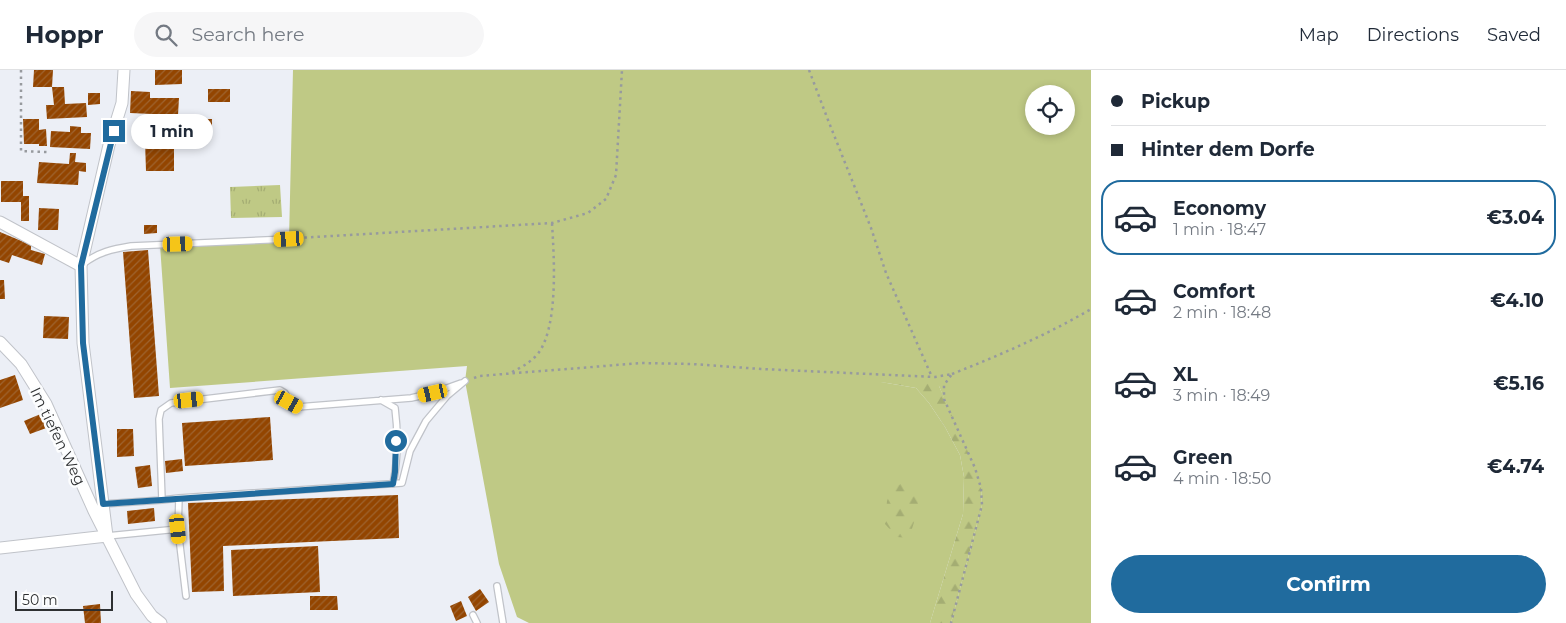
<!DOCTYPE html>
<html lang="en">
<head>
<meta charset="utf-8">
<style>
  :root { --surface:#fff; --page:#f6f6f7; --text:#1f2937; --muted:#747a83; --line:#e0e1e3; --accent:#206b9e }
  body { margin:0; font-family:Montserrat,sans-serif; background:var(--page); color:var(--text); height:100vh; display:flex; flex-direction:column; font-size:19px; white-space:nowrap }
  * { box-sizing:border-box; margin:0 }
  p { font-size:16px; color:var(--muted) }
  .icon { flex:none; width:28px; height:28px; fill:none; stroke:currentColor; stroke-width:2; stroke-linecap:round; stroke-linejoin:round }
  .map { position:relative; flex:1; overflow:hidden }
  .side { display:flex; flex-direction:column; background:var(--surface); width:475px }
  .side>* { flex:none }
  .top-card { display:grid; align-content:center; height:110px; padding:0 20px; background:var(--surface) }
  .controls { position:absolute; left:1025px; top:15px; display:grid; gap:10px }
  .controls a { display:grid; place-items:center; width:50px; height:50px; border-radius:50%; background:var(--surface); box-shadow:0 2px 8px #0003; font-size:25px }
  .scale { position:absolute; left:15px; bottom:12px; width:98px; box-sizing:border-box; padding-left:5px; border:2px solid #2e3032; border-top:0; font-size:14px; line-height:18px; white-space:nowrap; color:#2e3032; -webkit-text-stroke:4px #fcfdfe; paint-order:stroke }
  .end { position:absolute; width:22px; height:22px; margin:-11px; border:6px solid #206b9e; background:#fff; box-shadow:0 0 0 2px #fff }
  .from { border-radius:50% }
  .bubble { position:absolute; height:35px; border-radius:18px; background:var(--surface); box-shadow:0 2px 8px #0003; font-size:16px; font-weight:700; line-height:35px; text-align:center }
  .car { position:absolute; width:15px; height:30px; margin:-15px -8px; border-radius:6px; box-shadow:0 0 4px 1px #0007; background:linear-gradient(#f5c518 24%,#345 0 40%,#f5c518 0 76%,#345 0 86%,#f5c518 0) }
  .top-card b { display:flex; align-items:center; gap:18px; height:48px; font-size:19px }
  .top-card b+b { border-top:1px solid var(--line) }
  .top-card i { width:12px; height:12px; background:var(--text) }
  ul { padding:0; list-style:none }
  li { display:flex; align-items:center; gap:15px; height:75px; margin:0 10px 8px; padding:0 10px; border:2px solid transparent; border-radius:20px }
  li div { flex:1 }
  li b { display:block; font-size:19px }
  li em { font-style:normal; font-weight:700 }
  li.selected { border-color:var(--accent) }
  li>.icon { width:45px; height:45px; stroke-width:1.5 }
  .cta { display:flex; gap:10px; margin-top:auto; padding:10px 20px }
  .cta a { flex:1; height:58px; border-radius:30px; background:var(--accent); color:#fff; font-size:20px; font-weight:700; line-height:58px; text-align:center }
  header { display:flex; align-items:center; gap:30px; box-sizing:border-box; height:70px; padding:0 25px; background:var(--surface); border-bottom:1px solid var(--line) }
  header strong { font-size:24px }
  nav { display:flex; gap:28px; margin-inline-start:auto; font-size:18px }
  .search { width:350px; height:45px; background:var(--page); display:flex; align-items:center; gap:12px; box-sizing:border-box; padding:0 18px; border-radius:28px; color:var(--muted); font-size:19px }
  main { display:flex; flex:1; min-height:0 }
  .map>svg:first-child { display:block }
</style>
</head>
<body>
<header>
<strong>Hoppr</strong>
<div class="search"><svg class="icon" aria-label="search" viewBox="0 0 24 24"><circle cx="10" cy="10" r="6"/><path d="M15 15l6 6"/></svg>Search here</div>
<nav><a>Map</a><a>Directions</a><a>Saved</a></nav>
</header>
<main>
<div class="map">
<svg width="1091" height="553" viewBox="0 0 1091 553">
  <defs>
    <pattern id="forest-firs" width="22" height="20" patternUnits="userSpaceOnUse" patternTransform="scale(1.25)"><rect width="22" height="20" fill="#bfc985"/><path d="M5 1l3.5 6h-7zM16 11l3.5 6h-7z" fill="#a4ad73"/></pattern>
    <pattern id="park-tufts" width="24" height="20" patternUnits="userSpaceOnUse" patternTransform="scale(1.25)"><rect width="24" height="20" fill="#bfc985"/><path d="M3 7l-1-3M5 7V3M7 7l1-3M15 17l-1-3M17 17v-4M19 17l1-3" fill="none" stroke="#a4ad73"/></pattern>
    <pattern id="building-hatch" width="6" height="6" patternUnits="userSpaceOnUse" patternTransform="scale(1.25)"><rect width="6" height="6" fill="#934500"/><path d="M-1 1l2-2M0 6l6-6M5 7l2-2" fill="none" stroke="#9e6430"/></pattern>
  </defs>
  <rect width="100%" height="100%" fill="#eceff6"/>
  <path fill="#bfc985" fill-rule="evenodd" d="M293,0H1091V553H951L982,435L981,418L939,316L881,312L916,318L929,333L945,357L960,385L964,407L963,444L930,553H529L517,547L499,494L465,311L467,296L170,318L160,175L289,169ZM1034,24H1066V56H1034Z"/>
  <path fill="url(#forest-firs)" d="M882,309L932,311L939,316L975,398L981,418L982,435L951,553H930L963,444L964,407L960,385L945,357L929,333L916,318L881,312Z
    M916,410C922,432 916,446 909,468L897,467L885,454L887,431L892,418L907,411Z"/>
  <path fill="url(#park-tufts)" d="M280,115L282,147L231,148L230,117Z"/>
  <path fill="url(#building-hatch)" d="M34,0H53L52,17H33Z
    M155,0H182V14L155,15Z
    M52,17H64L65,34L86,33L87,47L47,49L46,35H54Z
    M208,19H230V32H208Z
    M131,21L150,22V28H179L178,45H167V53H152V44L130,43Z
    M88,23H100V34L88,35Z
    M23,49H39V60L46,59L47,76H39V74H24Z
    M198,49H212V61H198Z
    M187,53H196V61L186,60Z
    M70,56L81,57V63H91L90,79L50,77L51,61L70,62Z
    M145,71H174V101H146Z
    M70,83H76L75,92L86,93V102L79,101L78,115L37,113L39,92L69,94Z
    M1,111H23V126H29V151H21V132H1Z
    M39,138L59,139L58,160H38Z
    M144,155H157V163L144,164Z
    M0,162L31,175V180L45,184L42,195L12,185L9,193L0,190Z
    M148,180L159,326L134,328L123,182Z
    M0,210H4L5,229H0Z
    M44,246L69,247L68,269L43,268Z
    M15,305L23,330L0,338V310Z
    M43,343L49,357L30,364L24,351Z
    M270,347L273,390L185,396L182,353Z
    M117,359H133L134,386L117,387Z
    M182,389L183,401L166,403L165,391Z
    M150,395L152,416L138,418L135,397Z
    M398,425L399,468L223,476L224,521L192,522L188,433Z
    M154,438L155,451L128,454L127,441Z
    M318,476L320,522L233,526L231,480Z
    M480,519L489,532L476,541L468,527Z
    M310,526H337L338,540H310Z
    M461,531L467,546L456,551L450,536Z
    M100,534L101,553H85L83,536Z"/>
  <g fill="none" stroke-linecap="round" stroke-linejoin="round">
    <g stroke="#c0c3c9" stroke-width="8">
      <path id="service" d="M83,194C98,182 113,179 131,176L289,169
        M381,330L395,338C398,362 398,389 393,414
        M179,428L162,430L159,349L161,340L171,333L280,320L285,323L289,332L298,337L411,328L433,323L461,313
        M103,434L162,430
        M107,466L178,459
        M497,516L503,553
        M186,526L178,459L179,428L402,413L410,381L426,351L447,326L465,311
        M473,545L477,553"/>
    </g>
    <g stroke="#c0c3c9" stroke-width="13">
      <path id="minor" d="M0,152L81,196
        M0,272L21,294L46,334L94,441L136,524L152,546L161,553
        M107,466L83,273L81,196L109,75L122,33L124,0
        M0,478L107,466"/>
    </g>
    <path stroke="#979a9e" stroke-width="2.5" stroke-dasharray="2.5 4" stroke-linecap="butt" d="M21,0V81L47,82
      M809,0L828,50L871,158L886,203L932,307
      M298,168L552,153L588,143L606,129L616,105L622,0
      M512,302C522,297 529,293 537,285C559,258 554,187 552,153
      M952,304C1000,285 1047,265 1091,239
      M474,308L479,306L642,293L692,294L761,299L935,307L952,304L944,315V329L975,398L981,418L982,435L951,553"/>
    <use href="#service" stroke="#fff" stroke-width="5.5"/>
    <use href="#minor" stroke="#fff" stroke-width="11"/>
  </g>
  <g fill="none" stroke-linecap="round" stroke-linejoin="round">
    <path stroke="#206b9e" stroke-width="6" d="M114,61L81,196L83,273L103,434L393,414L395,402L396,371"/>
  </g>
  <g text-anchor="middle" dominant-baseline="central" stroke-width="5" stroke-linejoin="round" paint-order="stroke">
    <g font-size="15" fill="#2e3032" stroke="#fcfdfe">
      <text transform="translate(58 366) rotate(64)">Im tiefen Weg</text>
    </g>
  </g>
</svg>
<div class="controls">
<a><svg class="icon" aria-label="locate" viewBox="0 0 24 24"><circle cx="12" cy="12" r="6"/><path d="M12 2v4M12 18v4M2 12h4M18 12h4"/></svg></a>
</div>
<div class="scale">50 m</div>
<i class="end from" style="left:396px;top:371px"></i>
<i class="end" style="left:114px;top:61px"></i>
<div class="bubble" style="left:131px;top:44px;width:82px">1 min</div>
<i class="car" style="left:289px;top:169px;rotate:267deg"></i>
<i class="car" style="left:178px;top:174px;rotate:88deg"></i>
<i class="car" style="left:433px;top:323px;rotate:257deg"></i>
<i class="car" style="left:189px;top:330px;rotate:84deg"></i>
<i class="car" style="left:289px;top:332px;rotate:119deg"></i>
<i class="car" style="left:178px;top:459px;rotate:174deg"></i>
</div>
<section class="side">
<div class="top-card">
<b><i class="from"></i>Pickup</b>
<b><i></i>Hinter dem Dorfe</b>
</div>
<ul>
<li class="selected"><svg class="icon" aria-label="car" viewBox="0 0 24 24"><path d="M5 17H2v-5l4-1 3-4h7l3 4 3 1v5h-3M9 17h6M6 11h13"/><circle cx="7" cy="17" r="2"/><circle cx="17" cy="17" r="2"/></svg><div><b>Economy</b><p>1 min · 18:47</p></div><em>€3.04</em></li>
<li><svg class="icon" aria-label="car" viewBox="0 0 24 24"><path d="M5 17H2v-5l4-1 3-4h7l3 4 3 1v5h-3M9 17h6M6 11h13"/><circle cx="7" cy="17" r="2"/><circle cx="17" cy="17" r="2"/></svg><div><b>Comfort</b><p>2 min · 18:48</p></div><em>€4.10</em></li>
<li><svg class="icon" aria-label="car" viewBox="0 0 24 24"><path d="M5 17H2v-5l4-1 3-4h7l3 4 3 1v5h-3M9 17h6M6 11h13"/><circle cx="7" cy="17" r="2"/><circle cx="17" cy="17" r="2"/></svg><div><b>XL</b><p>3 min · 18:49</p></div><em>€5.16</em></li>
<li><svg class="icon" aria-label="car" viewBox="0 0 24 24"><path d="M5 17H2v-5l4-1 3-4h7l3 4 3 1v5h-3M9 17h6M6 11h13"/><circle cx="7" cy="17" r="2"/><circle cx="17" cy="17" r="2"/></svg><div><b>Green</b><p>4 min · 18:50</p></div><em>€4.74</em></li>
</ul>
<div class="cta"><a>Confirm</a></div>
</section>
</main>
</body>
</html>
